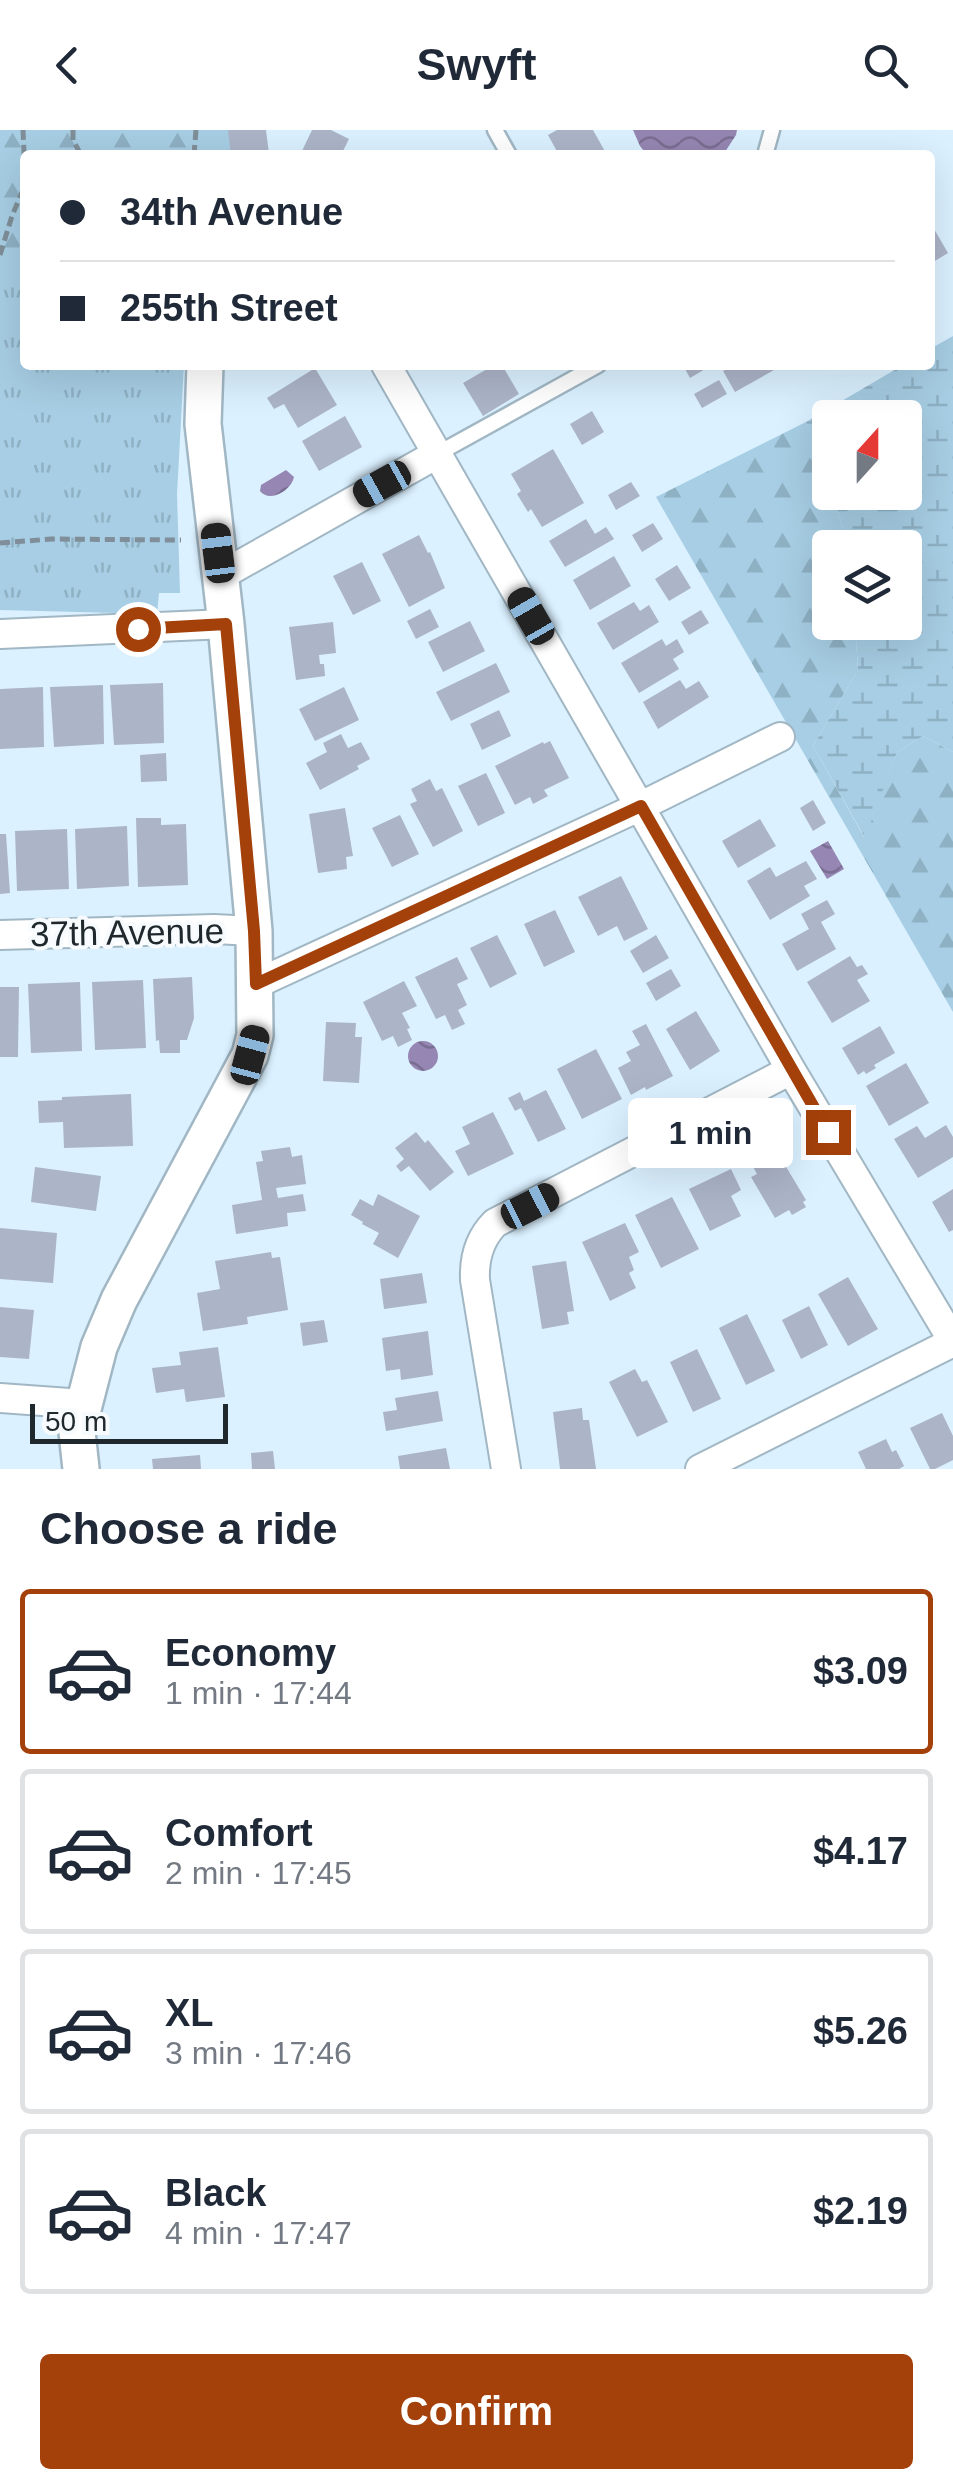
<!DOCTYPE html>
<html lang="en">
<head>
<meta charset="utf-8">
<style>
  :root { --surface:#fff; --page:#f2f2f3; --text:#1f2937; --muted:#747a83; --line:#e0e1e3; --accent:#a4400a }
  body { margin:0; font-family:Arial,sans-serif; background:var(--page); color:var(--text); height:100vh; display:flex; flex-direction:column; font-size:38px; white-space:nowrap }
  * { box-sizing:border-box; margin:0 }
  p { font-size:32px; color:var(--muted) }
  .icon { flex:none; width:55px; height:55px; fill:none; stroke:currentColor; stroke-width:2; stroke-linecap:round; stroke-linejoin:round }
  .map { position:relative; height:1339px; overflow:hidden }
  .drawer { display:flex; flex-direction:column; background:var(--surface); flex:1 }
  .drawer>* { flex:none }
  .banner { position:absolute; left:20px; top:20px; width:915px; height:220px; border-radius:10px; box-shadow:0 10px 40px #0002; display:grid; align-content:center; height:220px; padding:0 40px; background:var(--surface) }
  .needle { width:65px; rotate:21deg }
  .buttons { position:absolute; left:812px; top:270px; display:grid; gap:20px }
  .buttons a { display:grid; place-items:center; width:110px; height:110px; border-radius:10px; background:var(--surface); box-shadow:0 10px 40px #0002; font-size:50px }
  .scale { position:absolute; left:30px; bottom:25px; width:198px; box-sizing:border-box; padding-left:10px; border:5px solid #1f282d; border-top:0; font-size:28px; line-height:35px; white-space:nowrap; color:#1f282d; -webkit-text-stroke:8px #f7fbfe; paint-order:stroke }
  .end { position:absolute; width:45px; height:45px; margin:-22px; border:12px solid #a4400a; background:#fff; box-shadow:0 0 0 5px #fff }
  .from { border-radius:50% }
  .bubble { position:absolute; height:70px; border-radius:10px; background:var(--surface); box-shadow:0 10px 40px #0002; font-size:32px; font-weight:700; line-height:70px; text-align:center }
  .car { position:absolute; width:30px; height:60px; margin:-30px -15px; border-radius:12px; box-shadow:0 0 8px 2px #0007; background:linear-gradient(#222 24%,#8ab4d8 0 40%,#222 0 76%,#8ab4d8 0 86%,#222 0) }
  .banner b { display:flex; align-items:center; gap:35px; height:95px; font-size:38px }
  .banner b+b { border-top:2px solid var(--line) }
  .banner i { width:25px; height:25px; background:var(--text) }
  ul { padding:0; list-style:none }
  li { display:flex; align-items:center; gap:30px; height:165px; margin:0 20px 15px; padding:0 20px; border:5px solid var(--line); border-radius:10px }
  li div { flex:1 }
  li b { display:block; font-size:38px }
  li em { font-style:normal; font-weight:700 }
  li.active { border-color:var(--accent) }
  li>.icon { width:90px; height:90px; stroke-width:1.5 }
  h2 { padding:0 40px; font-size:45px; line-height:120px }
  .cta { display:flex; gap:20px; margin-top:auto; padding:20px 40px }
  .cta a { flex:1; height:115px; border-radius:10px; background:var(--accent); color:#fff; font-size:40px; font-weight:700; line-height:115px; text-align:center }
  header { display:flex; justify-content:space-between; align-items:center; height:130px; padding:0 40px; background:var(--surface); font-size:45px; font-weight:700 }
  .map>svg:first-child { display:block }
</style>
</head>
<body>
<header><svg class="icon" aria-label="back" viewBox="0 0 24 24"><path d="M15 5l-7 7 7 7"/></svg>Swyft<svg class="icon" aria-label="search" viewBox="0 0 24 24"><circle cx="10" cy="10" r="6"/><path d="M15 15l6 6"/></svg></header>
<div class="map">
<svg width="953" height="1339" viewBox="0 0 953 1339">
  <defs>
    <pattern id="grass-tufts" width="24" height="20" patternUnits="userSpaceOnUse" patternTransform="scale(2.5)"><rect width="24" height="20" fill="#a7cee4"/><path d="M3 7l-1-3M5 7V3M7 7l1-3M15 17l-1-3M17 17v-4M19 17l1-3" fill="none" stroke="#8fb1c4"/></pattern>
    <pattern id="forest-firs" width="22" height="20" patternUnits="userSpaceOnUse" patternTransform="scale(2.5)"><rect width="22" height="20" fill="#a7cee4"/><path d="M5 1l3.5 6h-7zM16 11l3.5 6h-7z" fill="#8fb1c4"/></pattern>
    <pattern id="wetland-marsh" width="20" height="14" patternUnits="userSpaceOnUse" patternTransform="scale(2.5)"><rect width="20" height="14" fill="#a7cee4"/><path d="M1 5h8M5 5V1M11 12h8M15 12V8" fill="none" stroke="#8fb1c4"/></pattern>
    <pattern id="water-waves" width="16" height="10" patternUnits="userSpaceOnUse" patternTransform="scale(2.5)"><rect width="16" height="10" fill="#9686b3"/><path d="M0 5q4-4 8 0t8 0" fill="none" stroke="#7a6e92"/></pattern>
  </defs>
  <rect width="100%" height="100%" fill="#dbf1ff"/>
  <path fill="url(#grass-tufts)" d="M0,0H258L244,25H25V235H184L177,364L180,463H159L157,484L0,480Z"/>
  <path fill="url(#forest-firs)" d="M0,0H214L215,19L185,25H25V104L0,157Z
    M806,292C816,314 830,338 830,362L833,363L848,417L830,418V492L855,493L858,540L813,616L864,707L897,622L923,606L953,622V882L656,367Z"/>
  <path fill="url(#wetland-marsh)" d="M953,206V622L923,606L897,622L865,708L813,616L858,540L855,493L905,492V418L848,417L833,363L905,362V288H830V352L806,292L903,235H930V219Z"/>
  <path fill="url(#water-waves)" d="M633,0H737L736,5L723,25H647L640,16Z
    M286,340L294,347C291,361 270,373 260,361L261,355Z
    M828,711L844,739L827,749L810,721Z
    M408 926a15 15 0 1 1 30 0a15 15 0 1 1-30 0Z"/>
  <path fill="#acb4c8" d="M228,0H266L269,24L231,25Z
    M312,0H331L349,9L341,25H300Z
    M557,0H593L607,25H559L548,5Z
    M930,92L948,123L930,134Z
    M494,235H502L519,264L483,286L463,253Z
    M683,235H712L690,248Z
    M734,235H783L735,262L723,241Z
    M315,238L337,275L298,298L284,274L274,279L267,268Z
    M719,250L727,264L702,278L694,264Z
    M592,281L604,302L582,315L570,294Z
    M345,286L362,317L319,341L302,311Z
    M553,319L584,373L542,397L531,379L528,382L517,364L521,361L511,344Z
    M631,352L640,366L616,380L608,365Z
    M586,389L595,404L606,397L614,409L565,437L549,411Z
    M653,393L663,409L642,422L632,405Z
    M419,405L428,423L430,422L445,458L409,477L382,424Z
    M614,426L631,456L590,480L573,450Z
    M362,432L381,471L353,485L333,446Z
    M677,435L691,458L669,471L655,449Z
    M634,472L640,481L649,475L659,492L613,520L597,493Z
    M430,479L439,497L416,509L407,491Z
    M701,480L709,493L689,505L681,492Z
    M470,491L485,521L443,542L428,512Z
    M333,492L336,523L319,525L320,534H324L325,546L296,550L289,497Z
    M662,509L666,516L677,509L684,522L673,529L679,539L639,563L621,533Z
    M496,533L510,562L451,591L436,562Z
    M680,550L686,559L699,551L709,567L658,599L643,572Z
    M163,553L164,613L114,615L110,555Z
    M103,555L104,614L54,617L50,557Z
    M43,557L44,617L0,619V559Z
    M344,557L359,590L315,611L299,579Z
    M499,580L511,606L482,620L470,594Z
    M341,604L348,618L361,612L370,629L357,636L359,639L320,660L306,633L327,622L323,613Z
    M550,611L569,648L544,660L548,666L533,674L530,667L515,675L495,636L543,612L544,614Z
    M166,623L167,651L141,652L140,625Z
    M486,643L505,683L478,696L458,656Z
    M430,649L436,661L442,658L463,701L433,717L410,674L417,671L411,659Z
    M813,670L826,693L813,701L800,678Z
    M345,678L353,726L346,727L347,739L318,743L309,684Z
    M400,685L419,724L392,737L372,698Z
    M136,688H161V695L186,694L188,755L138,757Z
    M760,689L776,716L738,738L722,711Z
    M127,696L129,756L77,759L75,699Z
    M67,699L69,759L17,761L15,701Z
    M0,704H6L10,763L0,764Z
    M806,731L817,749L804,756L810,766L770,790L747,751L770,737L776,747Z
    M621,746L648,799L624,811L617,796L598,806L578,767Z
    M827,770L835,784L821,792L836,819L797,841L782,814L809,799L801,784Z
    M555,780L575,822L544,837L524,794Z
    M497,805L517,844L490,858L470,818Z
    M656,805L669,828L643,843L630,821Z
    M850,826L857,837L862,835L868,844L857,850L870,871L832,893L807,852Z
    M457,827L468,849L457,854L467,875L458,880L465,894L452,900L445,885L436,889L415,847Z
    M671,839L681,856L656,871L646,853Z
    M192,847L194,888L187,910H180V923H160L159,910L156,911L153,849Z
    M143,850L146,918L95,920L92,852Z
    M404,851L417,876L402,883L410,898L407,899L412,910L398,917L393,906L382,911L363,872Z
    M80,852L82,921L31,923L28,854Z
    M0,857H19L18,927H0Z
    M696,881L720,921L690,940L666,899Z
    M326,892L356,893L355,907H362L359,953L323,951Z
    M646,894L673,946L646,960L645,957L631,965L618,938L631,931L626,922L640,915L632,901Z
    M880,896L895,923L874,935L876,938L866,944L864,941L858,945L842,918Z
    M596,919L622,969L582,989L557,939Z
    M906,933L929,973L889,996L866,956Z
    M546,960L566,999L538,1012L521,978L515,981L508,968L520,962L524,971Z
    M131,964L133,1016L64,1018L63,992L39,993L38,971L62,970V967Z
    M493,982L514,1024L468,1046L455,1021L470,1014L462,997Z
    M946,995L953,1007V1027L918,1048L894,1009L917,996L925,1008Z
    M416,1002L425,1013L428,1010L454,1042L430,1061L409,1036L401,1042L396,1036L404,1029L395,1018Z
    M773,1015L806,1070L803,1072L806,1077L792,1085L789,1080L775,1088L751,1047L757,1044L749,1029Z
    M290,1017L292,1027L302,1025L306,1054L276,1058L278,1068L303,1064L306,1081L287,1083L288,1096L236,1104L232,1075L262,1070L256,1032L263,1031L261,1021Z
    M35,1037L101,1046L96,1081L31,1072Z
    M731,1039L741,1060L731,1066L741,1086L710,1101L689,1059Z
    M953,1059V1100L949,1102L932,1072Z
    M378,1064L420,1086L398,1128L373,1114L379,1103L362,1094L363,1092L351,1085L360,1069L373,1076Z
    M672,1067L699,1119L661,1138L635,1085Z
    M625,1093L639,1122L629,1127L634,1140L629,1143L636,1158L610,1171L582,1112Z
    M0,1098L57,1103L53,1153L0,1149Z
    M271,1122L272,1128L280,1127L288,1180L247,1187L248,1194L203,1201L197,1163L220,1159L215,1131Z
    M566,1131L574,1181L567,1182L569,1194L542,1199L532,1136Z
    M422,1143L427,1173L384,1179L380,1149Z
    M848,1147L878,1199L848,1216L818,1164Z
    M809,1176L828,1215L801,1229L782,1190Z
    M0,1177L34,1180L29,1229L0,1227Z
    M747,1184L775,1241L746,1255L719,1198Z
    M324,1190L328,1212L303,1216L300,1193Z
    M428,1201L433,1245L401,1250L400,1239L386,1241L382,1208Z
    M218,1217L225,1267L186,1272L184,1259L156,1263L152,1238L181,1235L179,1222Z
    M697,1219L721,1269L693,1282L670,1232Z
    M635,1239L642,1252L647,1250L668,1292L637,1307L609,1252Z
    M438,1261L443,1291L386,1301L383,1282L397,1280L395,1268Z
    M582,1278L583,1290H589L596,1339H560L553,1282Z
    M942,1283L953,1306V1330L935,1339H930L910,1298Z
    M886,1309L892,1322L896,1320L904,1336L899,1339H866L858,1322Z
    M446,1318L450,1339H400L398,1326Z
    M273,1321L275,1339H252L251,1323Z
    M200,1325L201,1339H153L152,1329Z"/>
  <g fill="none" stroke-linecap="round" stroke-linejoin="round">
    <g stroke="#a1b7c4" stroke-width="19">
      <path id="service" d="M495,0L509,25
        M765,25L772,0
        M437,324L598,235"/>
    </g>
    <g stroke="#a1b7c4" stroke-width="32">
      <path id="minor" d="M386,235L791,940L953,1211
        M220,446L437,324
        M0,504L226,494
        M0,805L214,799L254,801
        M256,854L641,676L780,607
        M0,1268L83,1274
        M506,1339L475,1150C474,1128 479,1109 495,1093L791,940
        M700,1339L953,1212"/>
    </g>
    <g stroke="#a1b7c4" stroke-width="40">
      <path id="tertiary" d="M81,1339L77,1302L99,1217L119,1170L250,925L255,905L254,801L226,494L203,294L205,235"/>
    </g>
    <path stroke="#7f8e98" stroke-width="5" stroke-dasharray="10 5" stroke-linecap="butt" d="M23,0L25,43
      M73,0V10L81,25
      M194,25L196,0
      M0,125L12,86L25,55
      M0,413L51,409L181,410"/>
    <use href="#service" stroke="#fff" stroke-width="14"/>
    <use href="#minor" stroke="#fff" stroke-width="28"/>
    <use href="#tertiary" stroke="#fff" stroke-width="35"/>
  </g>
  <g fill="none" stroke-linecap="round" stroke-linejoin="round">
    <path stroke="#a4400a" stroke-width="12" d="M138,499L226,494L254,801L256,854L641,676L828,1002"/>
  </g>
  <g text-anchor="middle" dominant-baseline="central" stroke-width="8" stroke-linejoin="round" paint-order="stroke">
    <g font-size="35" fill="#1f282d" stroke="#f7fbfe">
      <text transform="translate(127 802) rotate(-1)">37th Avenue</text>
    </g>
  </g>
</svg>
<div class="buttons">
<a><svg class="needle" viewBox="-14 -14 28 28"><path d="M0-13l5 13h-10z" fill="#e53935"/><path d="M0 13l5-13h-10z" fill="#747a83"/></svg></a>
<a><svg class="icon" aria-label="layers" viewBox="0 0 24 24"><path d="M12 4l9 5-9 5-9-5zM3 14l9 5 9-5"/></svg></a>
</div>
<div class="scale">50 m</div>
<i class="end from" style="left:138px;top:499px"></i>
<i class="end" style="left:828px;top:1002px"></i>
<div class="bubble" style="left:628px;top:968px;width:165px">1 min</div>
<i class="car" style="left:382px;top:354px;rotate:241deg"></i>
<i class="car" style="left:218px;top:423px;rotate:353deg"></i>
<i class="car" style="left:531px;top:486px;rotate:330deg"></i>
<i class="car" style="left:250px;top:925px;rotate:15deg"></i>
<i class="car" style="left:530px;top:1076px;rotate:63deg"></i>
<div class="banner">
<b><i class="from"></i>34th Avenue</b>
<b><i></i>255th Street</b>
</div>
</div>
<section class="drawer">
<h2>Choose a ride</h2>
<ul>
<li class="active"><svg class="icon" aria-label="car" viewBox="0 0 24 24"><path d="M5 17H2v-5l4-1 3-4h7l3 4 3 1v5h-3M9 17h6M6 11h13"/><circle cx="7" cy="17" r="2"/><circle cx="17" cy="17" r="2"/></svg><div><b>Economy</b><p>1 min · 17:44</p></div><em>$3.09</em></li>
<li><svg class="icon" aria-label="car" viewBox="0 0 24 24"><path d="M5 17H2v-5l4-1 3-4h7l3 4 3 1v5h-3M9 17h6M6 11h13"/><circle cx="7" cy="17" r="2"/><circle cx="17" cy="17" r="2"/></svg><div><b>Comfort</b><p>2 min · 17:45</p></div><em>$4.17</em></li>
<li><svg class="icon" aria-label="car" viewBox="0 0 24 24"><path d="M5 17H2v-5l4-1 3-4h7l3 4 3 1v5h-3M9 17h6M6 11h13"/><circle cx="7" cy="17" r="2"/><circle cx="17" cy="17" r="2"/></svg><div><b>XL</b><p>3 min · 17:46</p></div><em>$5.26</em></li>
<li><svg class="icon" aria-label="car" viewBox="0 0 24 24"><path d="M5 17H2v-5l4-1 3-4h7l3 4 3 1v5h-3M9 17h6M6 11h13"/><circle cx="7" cy="17" r="2"/><circle cx="17" cy="17" r="2"/></svg><div><b>Black</b><p>4 min · 17:47</p></div><em>$2.19</em></li>
</ul>
<div class="cta"><a>Confirm</a></div>
</section>
</body>
</html>
